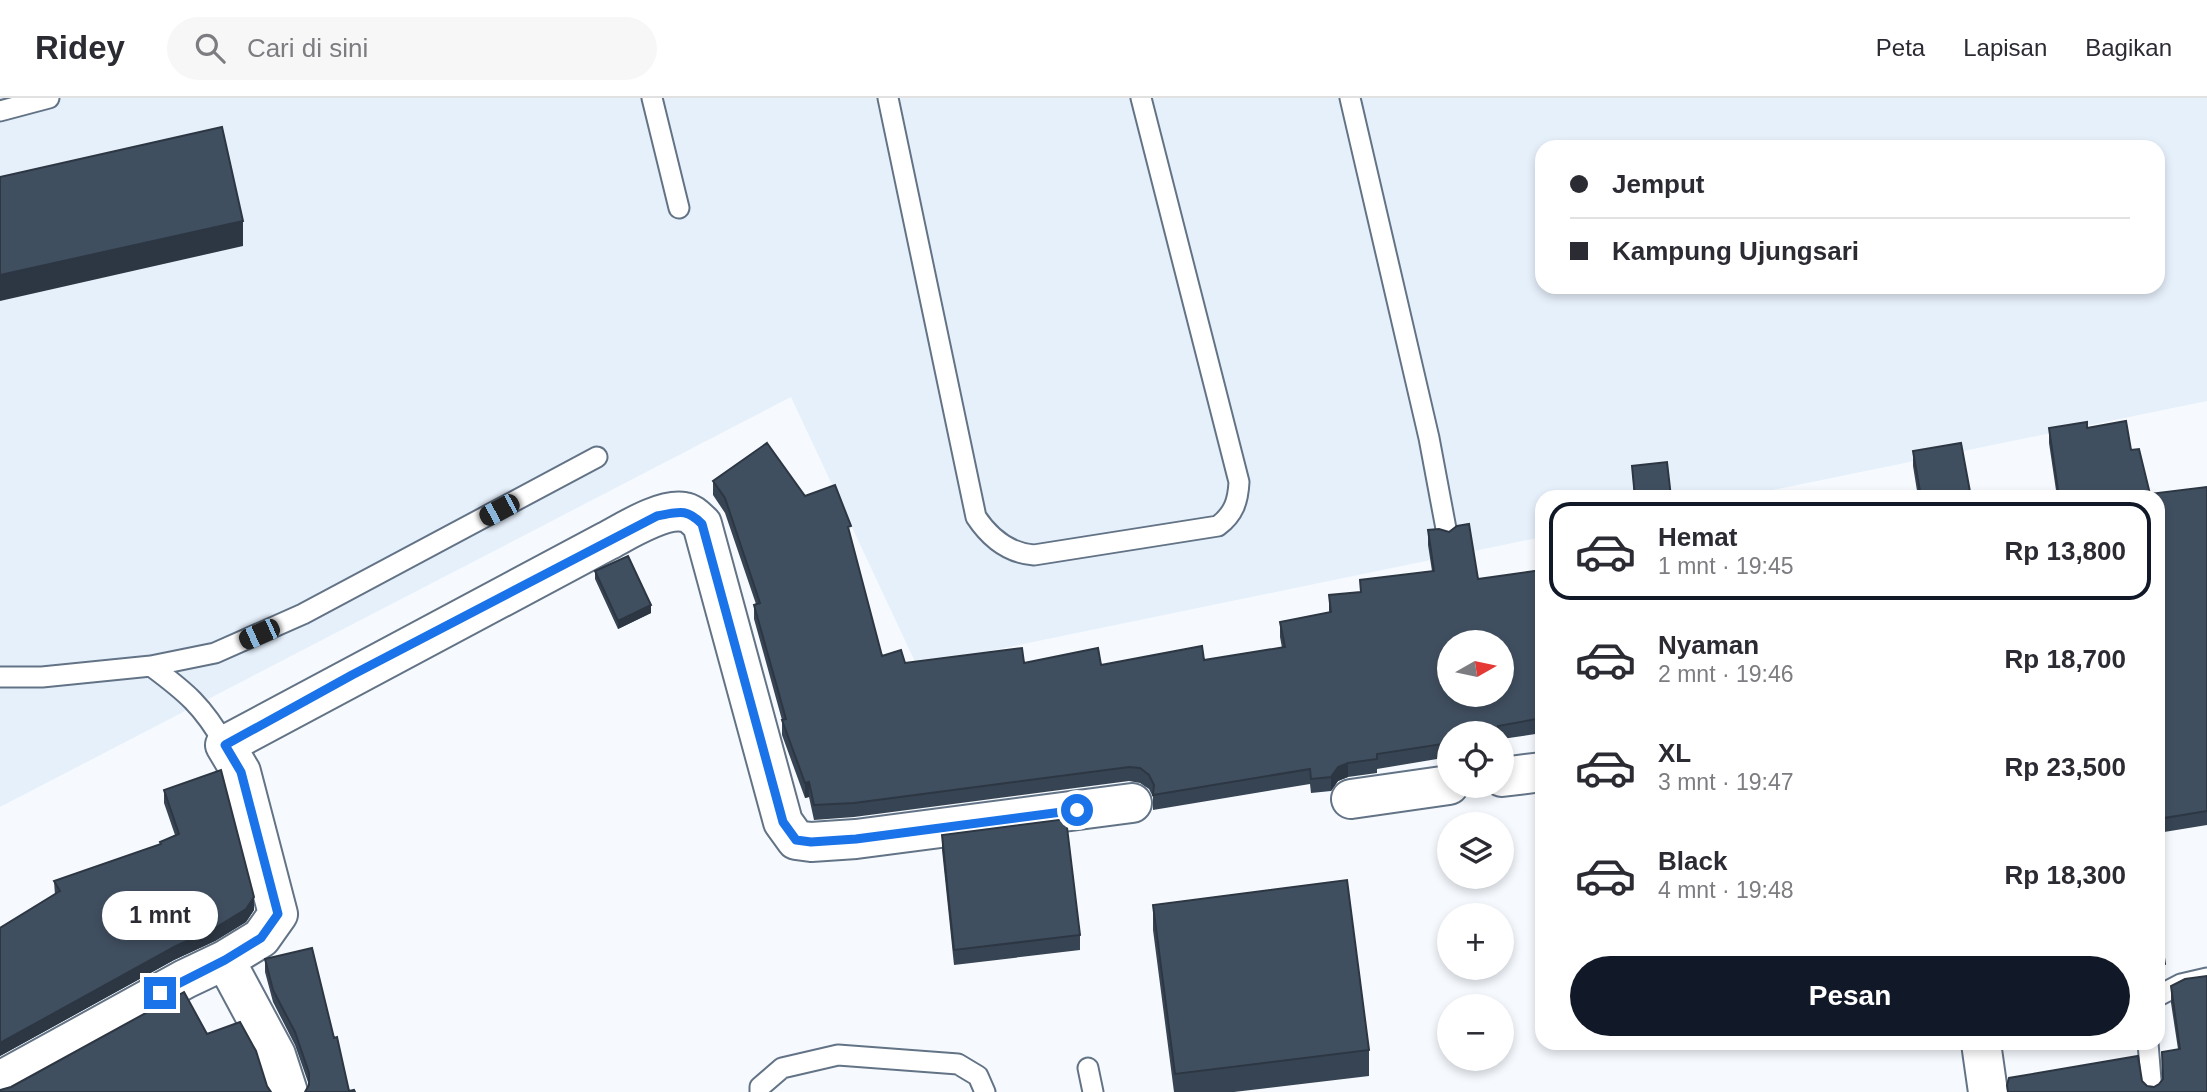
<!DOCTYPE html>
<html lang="id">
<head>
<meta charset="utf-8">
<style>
  :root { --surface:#fff; --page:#f7f7f7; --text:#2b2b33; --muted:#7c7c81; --line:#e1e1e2; --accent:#111827 }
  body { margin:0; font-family:Arial,sans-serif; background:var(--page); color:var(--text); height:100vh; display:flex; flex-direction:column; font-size:26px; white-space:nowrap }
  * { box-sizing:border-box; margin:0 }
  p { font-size:23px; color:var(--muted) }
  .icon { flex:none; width:38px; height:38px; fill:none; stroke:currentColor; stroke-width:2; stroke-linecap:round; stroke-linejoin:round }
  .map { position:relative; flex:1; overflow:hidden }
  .side { position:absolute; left:1535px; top:392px; width:630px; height:560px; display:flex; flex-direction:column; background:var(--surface); border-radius:21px; box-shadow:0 4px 10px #0003 }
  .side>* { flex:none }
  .top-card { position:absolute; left:1535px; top:42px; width:630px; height:154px; border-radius:21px; box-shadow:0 4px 10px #0003; display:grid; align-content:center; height:154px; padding:0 35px; background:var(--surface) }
  .needle { width:46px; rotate:81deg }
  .buttons { position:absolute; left:1437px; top:532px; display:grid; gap:14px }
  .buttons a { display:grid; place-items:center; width:77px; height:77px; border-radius:50%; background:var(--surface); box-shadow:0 4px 10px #0003; font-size:35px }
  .end { position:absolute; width:32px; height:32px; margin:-16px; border:9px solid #1a73e8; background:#fff; box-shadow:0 0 0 4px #fff }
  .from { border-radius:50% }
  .bubble { position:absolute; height:49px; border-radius:24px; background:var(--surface); box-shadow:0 4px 10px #0003; font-size:23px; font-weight:800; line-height:49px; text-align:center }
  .car { position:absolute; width:21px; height:42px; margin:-21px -10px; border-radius:9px; box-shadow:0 0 5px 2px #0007; background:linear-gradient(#222 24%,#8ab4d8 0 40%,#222 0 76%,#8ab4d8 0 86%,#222 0) }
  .top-card b { display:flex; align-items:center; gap:24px; height:66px; font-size:26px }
  .top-card b+b { border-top:2px solid var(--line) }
  .top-card i { width:18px; height:18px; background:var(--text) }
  ul { padding:12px 0 0; list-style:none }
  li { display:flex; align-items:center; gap:21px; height:98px; margin:0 14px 10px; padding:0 21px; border:4px solid transparent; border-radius:21px }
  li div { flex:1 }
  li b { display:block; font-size:26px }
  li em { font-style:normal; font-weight:800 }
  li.active { border-color:var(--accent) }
  li>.icon { width:63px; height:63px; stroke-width:1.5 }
  .cta { display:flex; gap:14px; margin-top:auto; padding:14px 35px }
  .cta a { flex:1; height:80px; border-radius:42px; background:var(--accent); color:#fff; font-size:28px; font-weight:800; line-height:80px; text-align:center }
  header { display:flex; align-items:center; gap:42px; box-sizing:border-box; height:98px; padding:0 35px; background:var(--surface); border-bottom:2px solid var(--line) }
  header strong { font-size:33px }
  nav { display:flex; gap:38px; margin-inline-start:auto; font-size:24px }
  .search { width:490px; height:63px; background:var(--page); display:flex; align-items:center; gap:18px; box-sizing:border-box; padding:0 24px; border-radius:38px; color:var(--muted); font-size:26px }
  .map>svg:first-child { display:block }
</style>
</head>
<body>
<header>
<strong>Ridey</strong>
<div class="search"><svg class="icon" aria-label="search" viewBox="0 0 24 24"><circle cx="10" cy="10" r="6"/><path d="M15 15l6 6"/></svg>Cari di sini</div>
<nav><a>Peta</a><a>Lapisan</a><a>Bagikan</a></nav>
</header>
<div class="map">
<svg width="2207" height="994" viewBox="0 0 2207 994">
  <rect width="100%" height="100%" fill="#f6fafe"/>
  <path fill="#e6f0fb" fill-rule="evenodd" d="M0,0H2207V303L1739,399H1542V439L917,568L791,299L0,709ZM1542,49H2158V189H1542Z"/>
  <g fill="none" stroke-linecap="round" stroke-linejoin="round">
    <g stroke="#637386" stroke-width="23">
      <path id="service" d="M652,0L679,110
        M888,0L976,419C990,440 1008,455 1034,457L1218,428C1234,416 1238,403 1239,384L1141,0
        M1350,0L1429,340L1447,436
        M0,13L49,0
        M151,568C186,594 203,608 225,647
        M0,579H42L151,568L215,555L303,516L597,359
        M2158,898L2181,886L2207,880
        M2148,945L2152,994
        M1088,970L1093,994
        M760,994V989L782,970L838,957L958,966L978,978L985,994"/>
    </g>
    <g stroke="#637386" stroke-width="42">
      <path id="minor" d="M1502,679L1542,674
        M1351,701L1449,687
        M225,862L261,840L278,816L241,674L225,647L607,443C626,433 662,410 684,414C692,415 697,422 702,426L783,724L796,742L811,744L856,741L1132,705
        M1981,945L1988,994
        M0,983L185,881L225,862L276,957L288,994"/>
    </g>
    <use href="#service" stroke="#fff" stroke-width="19"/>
    <use href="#minor" stroke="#fff" stroke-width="38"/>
  </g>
  <path fill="#374453" d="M2049,330H2087L2131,352L2150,396L2207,389V727L2158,735V399H2057L2049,345Z
    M1913,353L1971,399H1918L1913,368Z
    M1632,368L1671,399H1634Z
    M713,383L805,398L851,441L882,558L905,565H1024L1101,567L1204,562L1282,550L1280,539V524L1329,514V497L1360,494V482L1432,473L1428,447V432L1478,481L1542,472V635L1502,641V635H1449V659L1377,671V675L1348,679L1338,683L1331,693L1311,695L1310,686L1153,712V699L1149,691L1140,685L1129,683L854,719L814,722L809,699L805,700L782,637V622L754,521V507L756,506L725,415L713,397Z
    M595,473L651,515L618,531L595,481Z
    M164,692L254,812L246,824L215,843L174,862L0,958V830L55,797L54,783L160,746V744L175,737L164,705Z
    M942,737L1080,837V852L954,867L942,752Z
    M1153,807L1369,952V978L1234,994H1174L1153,832Z
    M265,861L334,940L349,993L309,987L295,947L273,904L265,874Z
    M2171,888L2207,994H2007V987L2142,983L2147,988L2154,989L2159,986L2163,982L2162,954L2178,951L2171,905Z"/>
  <path fill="#2d3743" d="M243,123V148L0,203V177Z
    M651,507V515L618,531V523Z
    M1348,665V679L1338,683L1331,693V679L1338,669Z
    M809,684V699L805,700V685Z
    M254,799V812L246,824L215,843L174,862L0,958V945L174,849Z
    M2165,866V881L2158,885V870Z"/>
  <path fill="#404f60" stroke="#2d3743" stroke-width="2" fill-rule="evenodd" d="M222,29L243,123L0,177V79Z
    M2126,323L2131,352L2139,351L2150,396L2207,389V713L2158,721V399H2059L2049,330L2087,324V330Z
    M767,345L805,398L835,387L851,428L848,429L882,558L901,552L905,565L1022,550L1024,565L1098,550L1101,567L1202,548L1204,562L1285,549L1280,524L1331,514L1329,497L1361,494L1360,482L1434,473L1428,432L1439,431L1449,434L1457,428L1469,426L1478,481L1542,472V620L1498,628L1499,635H1449V645L1377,656V661L1348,665L1338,669L1331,679L1311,681L1310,671L1153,697L1154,687L1149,677L1140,670L1129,669L854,705L814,707L809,684L805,685L782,622L786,621L754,507L760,505L725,400L713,383ZM1449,544H1502V597H1449Z
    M1961,345L1971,399H1921L1913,353Z
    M1667,364L1671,399H1635L1632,368Z
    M628,458L651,507L618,523L595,473Z
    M221,672L254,799L246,811L215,830L174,849L0,945V830L60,793L54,783L161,746L160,744L179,736L164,692Z
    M1066,721L1080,837L954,852L942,737Z
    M1347,782L1369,952L1175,976L1153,807Z
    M2158,820L2165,866L2158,870Z
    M312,850L334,940L337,939L349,993L354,992L355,994H305L309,987V975L295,934L273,892L265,861Z
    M2207,878V994H2008L2007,987L2009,980L2138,958L2142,983L2147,988L2154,989L2159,986L2163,981L2162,954L2180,951L2171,888L2185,881Z
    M184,894L207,936L240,924L256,953L267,988L271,994H0V992L11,989Z"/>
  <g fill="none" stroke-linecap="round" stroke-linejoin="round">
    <path stroke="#1a73e8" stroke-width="9" d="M160,895L225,862L261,840L278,816L241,674L225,647L352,577L657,418C679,414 686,410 702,426L783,724L796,742L811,744L856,741L1077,712"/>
  </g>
</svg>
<div class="buttons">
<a><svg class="needle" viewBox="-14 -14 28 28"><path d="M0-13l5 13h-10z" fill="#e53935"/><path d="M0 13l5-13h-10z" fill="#7c7c81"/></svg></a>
<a><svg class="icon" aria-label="locate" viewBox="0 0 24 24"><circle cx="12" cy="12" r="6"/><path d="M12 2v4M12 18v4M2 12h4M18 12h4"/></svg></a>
<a><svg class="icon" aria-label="layers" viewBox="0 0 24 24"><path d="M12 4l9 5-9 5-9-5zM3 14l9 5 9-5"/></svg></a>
<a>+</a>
<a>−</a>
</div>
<i class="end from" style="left:1077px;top:712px"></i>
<i class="end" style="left:160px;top:895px"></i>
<div class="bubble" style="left:102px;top:793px;width:116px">1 mnt</div>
<i class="car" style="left:499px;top:412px;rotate:242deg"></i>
<i class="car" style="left:259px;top:536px;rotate:246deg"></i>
<div class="top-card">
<b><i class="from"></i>Jemput</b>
<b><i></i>Kampung Ujungsari</b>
</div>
<section class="side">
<ul>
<li class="active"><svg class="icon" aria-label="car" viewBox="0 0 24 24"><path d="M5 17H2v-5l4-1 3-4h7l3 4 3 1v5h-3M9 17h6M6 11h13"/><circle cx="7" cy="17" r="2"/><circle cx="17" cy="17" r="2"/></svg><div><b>Hemat</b><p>1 mnt · 19:45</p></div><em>Rp 13,800</em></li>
<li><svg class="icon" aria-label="car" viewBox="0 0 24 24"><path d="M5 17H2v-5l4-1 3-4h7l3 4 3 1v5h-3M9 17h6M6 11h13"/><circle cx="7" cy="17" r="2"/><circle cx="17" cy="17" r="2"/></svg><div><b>Nyaman</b><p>2 mnt · 19:46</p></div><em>Rp 18,700</em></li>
<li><svg class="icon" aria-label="car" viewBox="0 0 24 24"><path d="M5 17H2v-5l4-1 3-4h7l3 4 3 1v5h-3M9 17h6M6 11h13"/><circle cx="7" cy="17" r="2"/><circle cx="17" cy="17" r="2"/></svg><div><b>XL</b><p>3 mnt · 19:47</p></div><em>Rp 23,500</em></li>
<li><svg class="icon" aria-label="car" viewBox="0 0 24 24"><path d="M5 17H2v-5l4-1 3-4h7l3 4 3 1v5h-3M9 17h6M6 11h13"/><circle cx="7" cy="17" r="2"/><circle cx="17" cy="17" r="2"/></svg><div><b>Black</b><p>4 mnt · 19:48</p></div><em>Rp 18,300</em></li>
</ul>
<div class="cta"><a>Pesan</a></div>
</section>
</div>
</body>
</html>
